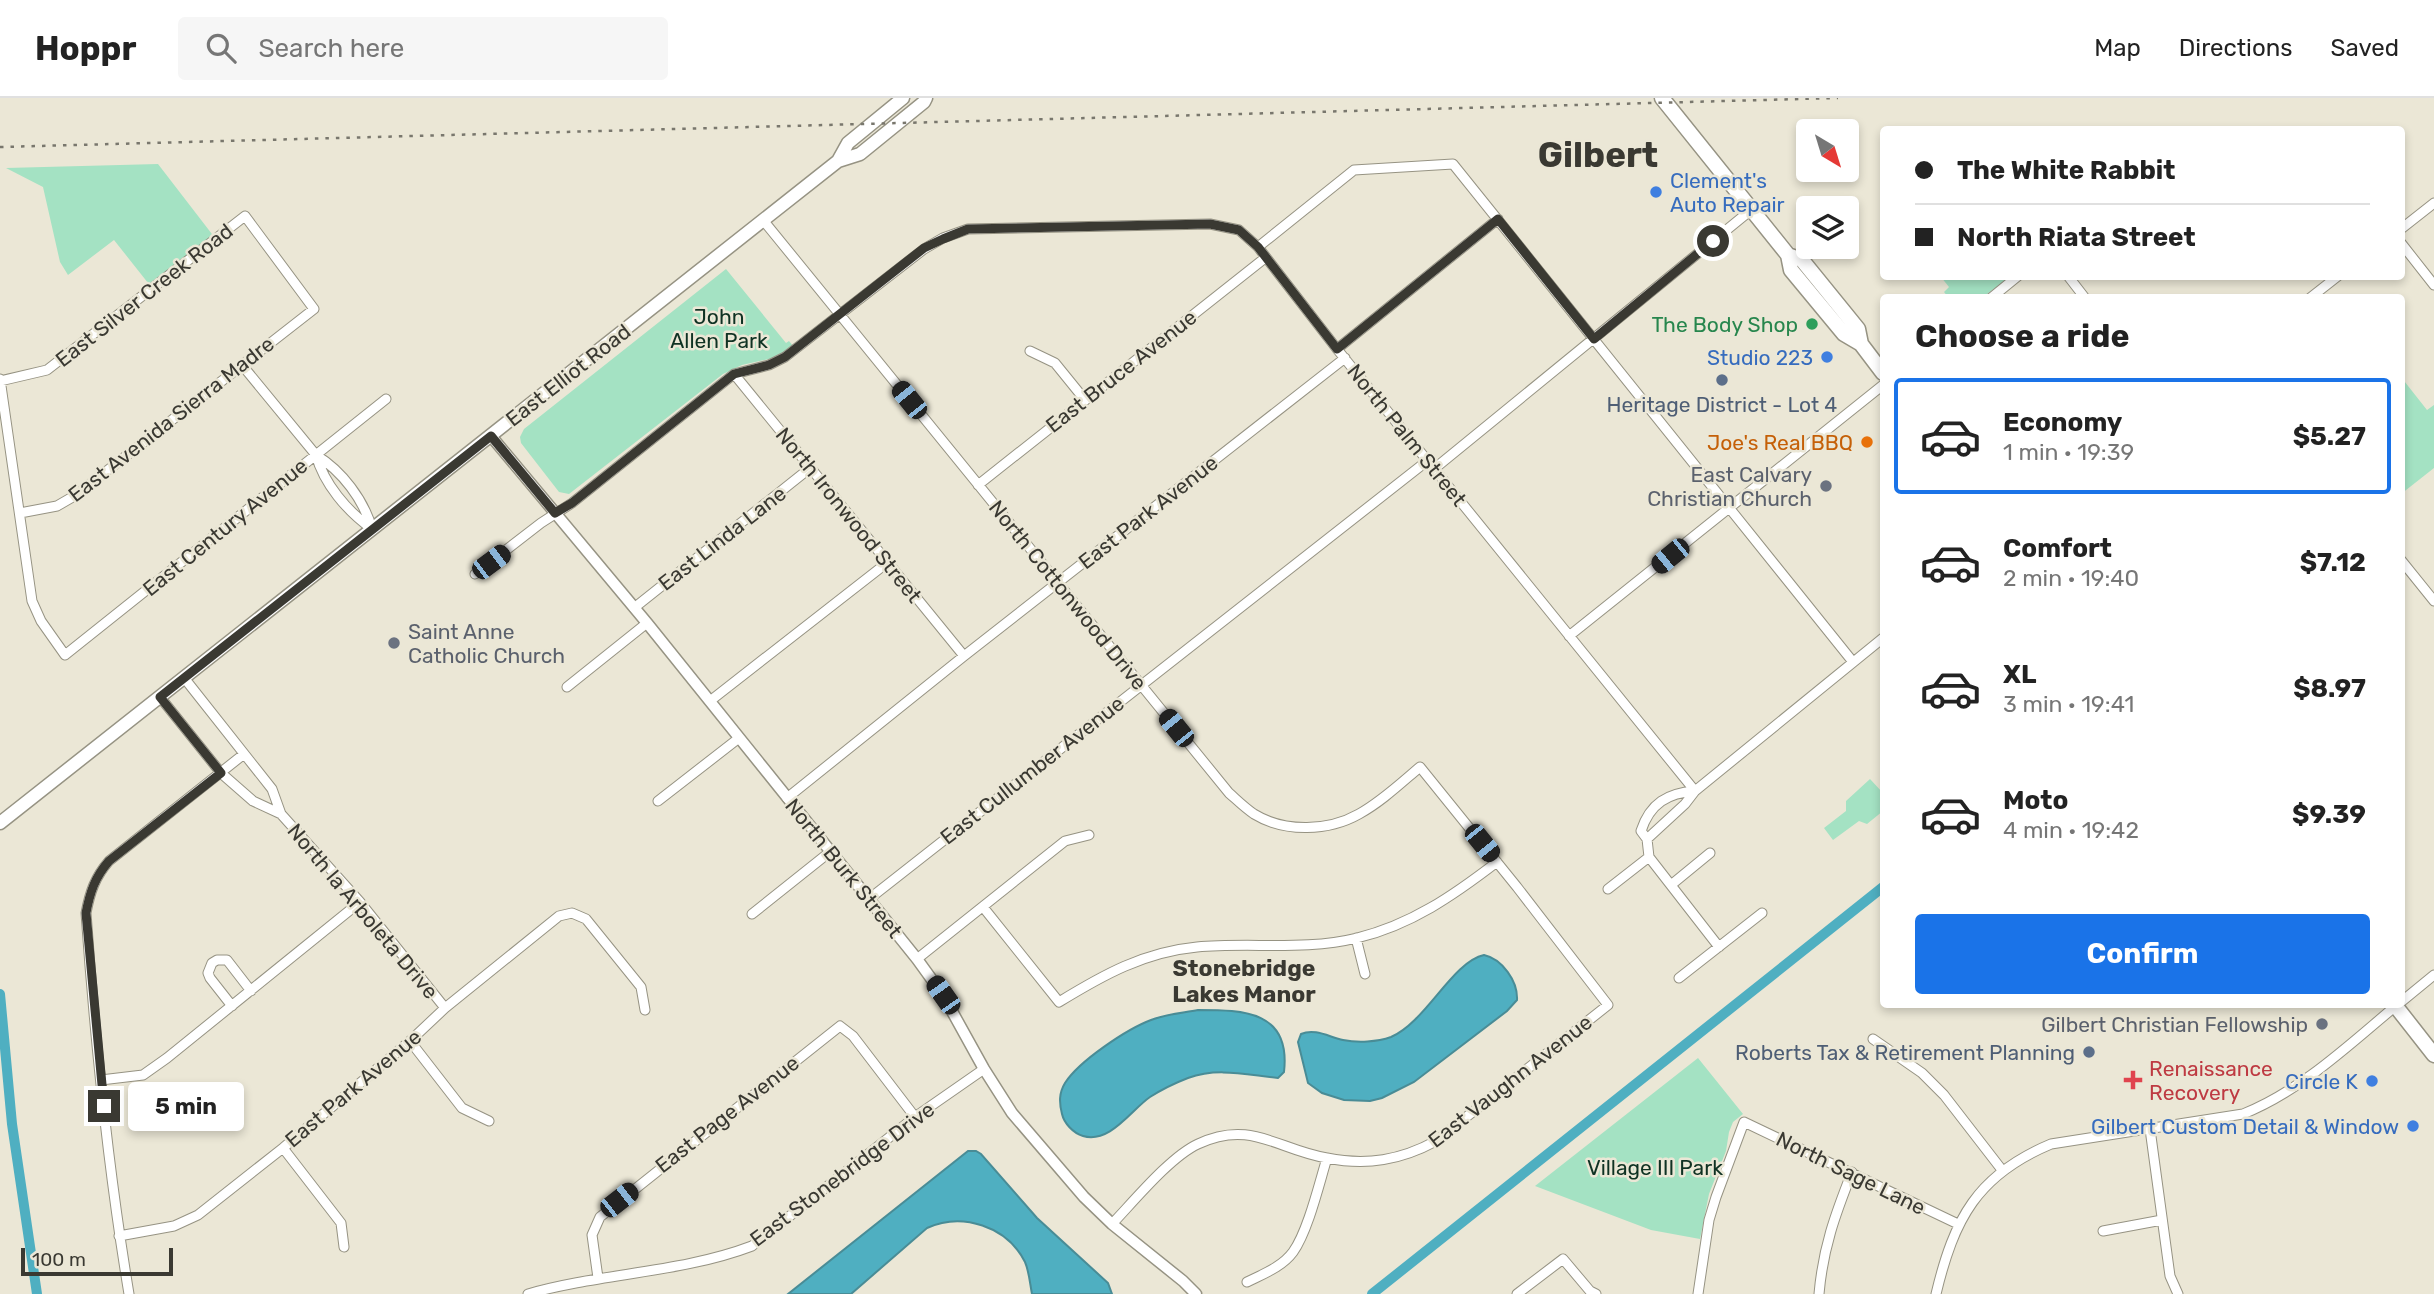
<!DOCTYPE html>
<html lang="en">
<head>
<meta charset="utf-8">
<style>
  :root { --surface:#fff; --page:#f6f6f6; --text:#222; --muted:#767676; --line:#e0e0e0; --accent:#1a73e8 }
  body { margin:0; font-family:Rubik,sans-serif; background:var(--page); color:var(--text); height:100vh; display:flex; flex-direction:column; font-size:26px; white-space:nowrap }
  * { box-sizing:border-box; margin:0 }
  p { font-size:23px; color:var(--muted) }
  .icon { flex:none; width:38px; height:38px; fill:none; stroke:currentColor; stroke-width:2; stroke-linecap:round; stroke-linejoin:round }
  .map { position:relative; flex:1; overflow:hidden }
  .drawer { position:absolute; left:1880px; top:196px; width:525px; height:714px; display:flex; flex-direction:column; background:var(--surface); border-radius:7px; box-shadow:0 4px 10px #0003 }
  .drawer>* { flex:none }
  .top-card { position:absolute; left:1880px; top:28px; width:525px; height:154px; border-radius:7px; box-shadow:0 4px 10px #0003; display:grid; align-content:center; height:154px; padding:0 35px; background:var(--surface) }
  .needle { width:46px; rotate:142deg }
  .controls { position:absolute; left:1796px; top:21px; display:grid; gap:14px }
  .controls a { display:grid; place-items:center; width:63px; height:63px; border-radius:7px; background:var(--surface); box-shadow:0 4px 10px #0003; font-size:35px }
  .scale { position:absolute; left:21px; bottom:18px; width:152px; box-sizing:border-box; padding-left:7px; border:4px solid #3a3932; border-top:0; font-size:19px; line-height:24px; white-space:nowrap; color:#3a3932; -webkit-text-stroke:5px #ebe7d6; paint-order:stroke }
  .end { position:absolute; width:32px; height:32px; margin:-16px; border:9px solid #3a3932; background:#fff; box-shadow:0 0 0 4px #fff }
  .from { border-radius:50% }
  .bubble { position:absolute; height:49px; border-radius:7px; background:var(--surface); box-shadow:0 4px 10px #0003; font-size:23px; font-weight:700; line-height:49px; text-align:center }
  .car { position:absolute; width:21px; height:42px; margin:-21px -10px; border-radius:9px; box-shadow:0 0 5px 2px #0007; background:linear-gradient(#222 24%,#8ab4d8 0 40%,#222 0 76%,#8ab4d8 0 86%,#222 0) }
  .top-card b { display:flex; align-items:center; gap:24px; height:66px; font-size:26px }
  .top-card b+b { border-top:2px solid var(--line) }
  .top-card i { width:18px; height:18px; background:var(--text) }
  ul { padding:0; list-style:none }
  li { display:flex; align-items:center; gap:21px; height:116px; margin:0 14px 10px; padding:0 21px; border:4px solid transparent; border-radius:7px }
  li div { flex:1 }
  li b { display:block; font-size:26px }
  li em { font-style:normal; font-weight:700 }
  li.on { border-color:var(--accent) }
  li>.icon { width:63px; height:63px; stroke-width:1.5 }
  h2 { padding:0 35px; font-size:32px; line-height:84px }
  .action { display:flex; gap:14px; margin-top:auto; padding:14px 35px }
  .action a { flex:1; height:80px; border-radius:7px; background:var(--accent); color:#fff; font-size:28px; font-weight:700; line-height:80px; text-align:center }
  header { display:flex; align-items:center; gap:42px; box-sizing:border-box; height:98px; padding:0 35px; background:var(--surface); border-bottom:2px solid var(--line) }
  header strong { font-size:33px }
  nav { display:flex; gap:38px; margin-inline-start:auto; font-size:24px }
  .search { width:490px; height:63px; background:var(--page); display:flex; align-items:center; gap:18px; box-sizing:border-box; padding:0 24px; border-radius:7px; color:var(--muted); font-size:26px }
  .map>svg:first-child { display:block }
</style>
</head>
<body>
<header>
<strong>Hoppr</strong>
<div class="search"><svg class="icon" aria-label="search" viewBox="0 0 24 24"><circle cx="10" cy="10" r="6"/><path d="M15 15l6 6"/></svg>Search here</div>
<nav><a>Map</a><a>Directions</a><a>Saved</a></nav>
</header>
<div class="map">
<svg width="2434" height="1196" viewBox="0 0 2434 1196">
  <rect width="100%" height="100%" fill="#ebe7d6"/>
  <path fill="#a4e2c3" d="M158,66L215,140L152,190L114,142L68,177L60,164L43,89L6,70Z
    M726,171L786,245L789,243L794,249L778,259L742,267L723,276L569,396L559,394L521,345L520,339L524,331Z
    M1941,179H2010L1983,199H1948L1944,194L1949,189Z
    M2401,279L2427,312L2434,307V370L2401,396V333L2405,330L2401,325Z
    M1870,681L1883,695V713L1867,726L1859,723L1833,742L1824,730L1846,713V703Z
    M1698,960L1743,1016L1733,1024L1729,1034L1726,1053L1709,1096L1700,1141L1651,1132L1535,1088Z"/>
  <path fill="#4fafc1" stroke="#498c96" stroke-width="2" d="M1484,857C1502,861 1518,883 1517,902L1507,913L1414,984L1382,1000L1370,1003L1344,1002L1322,995L1308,985L1298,944L1301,936C1315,930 1329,939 1343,942C1358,945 1377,944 1391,939C1426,924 1452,864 1484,857Z
    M1198,912C1244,912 1291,913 1284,974L1278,980C1247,977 1218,969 1188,980C1175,985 1161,992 1150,999C1131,1012 1110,1046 1083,1038C1073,1035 1064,1025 1062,1016C1059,1004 1059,995 1065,985C1079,963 1127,931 1151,922C1166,916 1182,915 1198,912Z
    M968,1053H976L981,1056L1037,1120L1108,1185L1112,1196H1032C1030,1186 1029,1173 1025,1164C1007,1128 962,1114 927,1130L851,1196H788Z"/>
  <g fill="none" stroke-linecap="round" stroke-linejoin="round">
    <path stroke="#4fafc1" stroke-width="10" d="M0,896L12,1026L37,1196
      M1372,1196L1883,789"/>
    <g stroke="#969383" stroke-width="11">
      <path id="minor" d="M763,122L1229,695C1237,702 1245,710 1254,716C1285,735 1329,733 1359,716C1381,704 1401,685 1420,669L1517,789L1608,907L1436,1043C1401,1062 1367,1068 1327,1060C1278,1052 1251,1021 1198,1046C1170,1059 1134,1103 1112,1126
        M2401,131L2434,105
        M2401,145L2434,187
        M1258,149L1354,72L1453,66L1853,564
        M2068,178L2085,200
        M1991,200L2018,178
        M2310,200L2338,178
        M1337,251L1498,121
        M1030,253L1055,265L1085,302
        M242,267L316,357C342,373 364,402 372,431
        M734,276L964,558
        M0,281L32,503L41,523L65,557L386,301
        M0,283L47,272L245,118L314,211L76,397L57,408L20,415
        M316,357C324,386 347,413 372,431
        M1434,371L1751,112
        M978,387L1265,160
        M2401,462L2434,503
        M475,476L541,425L572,405L734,276L769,267L785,259L924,151L943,140L968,131L1210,126L1239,132L1258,149L1337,251L1695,693L1883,540
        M634,510L810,370
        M1569,538L1883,287
        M567,589L647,525
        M160,599L221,675L253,703L281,716L272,691L185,581
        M710,603L888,464
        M787,700L964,558L1345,260
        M658,703L739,640
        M281,716L360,804L445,910
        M1647,741L1685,706L1695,693C1668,695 1650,705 1641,733L1647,741L1649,759L1719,849
        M1671,787L1710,755
        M1608,791L1649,759
        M869,801L1427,363
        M983,809L1059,904C1103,877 1144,854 1197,849C1250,844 1305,853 1357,840C1411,827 1454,797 1497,764
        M752,816L831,753
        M1356,840L1365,876
        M917,861L1065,743L1089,737
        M1679,880L1762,815
        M2401,904L2434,877
        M232,908L210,880L208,875L212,865L217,862H227L251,893
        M1873,941L1922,975L1944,997L2002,1072
        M410,943L462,1010L489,1023
        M101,982L143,977L167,960L360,804
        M2150,1031L2170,1178L2178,1196
        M283,1050L341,1125L344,1149
        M2103,1133L2162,1122
        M119,1138L174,1128L198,1117L283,1050L410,943L445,910L559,818L572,815L586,821L641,889L645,912
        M598,1180L592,1137L600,1119L840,928L853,938L915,1019
        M1247,1184C1263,1176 1282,1169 1293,1154C1308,1133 1319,1086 1327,1060
        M129,1196C108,1070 95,942 86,815C90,794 95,779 109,763L244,656
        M528,1196C601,1175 681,1175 752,1148L915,1019L984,971
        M1517,1196L1563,1161L1590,1193L1596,1196
        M1698,1196L1709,1122L1716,1099L1744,1024L1958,1126
        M1819,1196C1823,1150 1835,1117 1852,1074
        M1936,1196C1954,1121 1977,1077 2051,1046L2243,1016C2301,993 2350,946 2398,906"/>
    </g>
    <g stroke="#969383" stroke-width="13">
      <path id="tertiary" d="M491,338L647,525L917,861L943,897L984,971L1012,1015L1084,1099L1112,1126L1183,1183L1196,1196"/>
    </g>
    <g stroke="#969383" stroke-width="15">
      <path id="secondary" d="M838,63L848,45L903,0
        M0,725L838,63L860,56L924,4L926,0"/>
    </g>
    <g stroke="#969383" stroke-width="17">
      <path id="primary" d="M1662,0L1788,157L1791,172L1844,236L1861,246L1883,275
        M1788,157L1802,162L1858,231L1861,246
        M2394,906L2434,957"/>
    </g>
    <use href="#minor" stroke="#fff" stroke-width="9"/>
    <use href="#tertiary" stroke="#fff" stroke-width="10"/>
    <use href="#secondary" stroke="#fff" stroke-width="12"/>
    <use href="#primary" stroke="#fff" stroke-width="14"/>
    <path stroke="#79776d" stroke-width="2.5" stroke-dasharray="3.5 7" stroke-linecap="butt" d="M0,49L1838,0"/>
  </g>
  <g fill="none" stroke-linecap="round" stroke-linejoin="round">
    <path stroke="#3a3932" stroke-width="9" d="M104,1008L86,815C90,794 95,779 109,763L221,675L160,599L491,338L555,415L572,405L734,276L769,267L785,259L924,150L943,141L968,131L1210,126L1239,132L1258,149L1337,251L1498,121L1594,241L1713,143"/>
  </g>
  <g fill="#3f7fe0" stroke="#ebe7d6" stroke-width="2.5">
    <circle cx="1656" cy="94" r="7"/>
    <circle cx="1827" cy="259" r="7"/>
    <circle cx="2372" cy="983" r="7"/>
    <circle cx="2413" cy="1028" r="7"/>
  </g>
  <circle fill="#2e9e5b" stroke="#ebe7d6" stroke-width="2.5" cx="1812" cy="226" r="7"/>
  <g fill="#5c6f8a" stroke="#ebe7d6" stroke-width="2.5">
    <circle cx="1722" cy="282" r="7"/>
    <circle cx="2089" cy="954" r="7"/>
  </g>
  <circle fill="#e8710a" stroke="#ebe7d6" stroke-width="2.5" cx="1867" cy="344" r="7"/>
  <g fill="#6b7280" stroke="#ebe7d6" stroke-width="2.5">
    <circle cx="1826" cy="388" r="7"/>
    <circle cx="394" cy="545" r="7"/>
    <circle cx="2322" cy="926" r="7"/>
  </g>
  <path fill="#e0444e" stroke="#ebe7d6" stroke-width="2.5" d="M2129.5 971.5h7v7h7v7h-7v7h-7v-7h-7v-7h7z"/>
  <g text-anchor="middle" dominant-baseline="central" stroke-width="5" stroke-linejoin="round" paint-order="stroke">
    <g font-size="21" fill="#366cbe" stroke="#ebe7d6" text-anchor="end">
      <text x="1670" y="82" text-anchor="start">Clement's<tspan x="1670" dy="24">Auto Repair</tspan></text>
      <text x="1813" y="259">Studio 223</text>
      <text x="2358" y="983">Circle K</text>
      <text x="2399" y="1028">Gilbert Custom Detail &amp; Window</text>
    </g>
    <g font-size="21" fill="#3a3932" stroke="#ebe7d6">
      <text transform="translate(144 197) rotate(-38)">East Silver Creek Road</text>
      <text transform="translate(1121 273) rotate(-38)">East Bruce Avenue</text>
      <text transform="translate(568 277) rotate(-38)">East Elliot Road</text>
      <text transform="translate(171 321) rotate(-38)">East Avenida Sierra Madre</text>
      <text transform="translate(1407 337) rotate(51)">North Palm Street</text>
      <text transform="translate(1148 414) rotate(-38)">East Park Avenue</text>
      <text transform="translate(849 417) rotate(51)">North Ironwood Street</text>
      <text transform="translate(225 429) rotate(-39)">East Century Avenue</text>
      <text transform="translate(722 440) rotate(-38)">East Linda Lane</text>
      <text transform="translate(1068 497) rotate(51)">North Cottonwood Drive</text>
      <text transform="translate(1032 672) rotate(-38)">East Cullumber Avenue</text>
      <text transform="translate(844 770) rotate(51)">North Burk Street</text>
      <text transform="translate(363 813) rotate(50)">North la Arboleta Drive</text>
      <text transform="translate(1510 983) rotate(-38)">East Vaughn Avenue</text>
      <text transform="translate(353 990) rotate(-40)">East Park Avenue</text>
      <text transform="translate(727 1016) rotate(-38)">East Page Avenue</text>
      <text transform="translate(1851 1075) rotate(26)">North Sage Lane</text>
      <text transform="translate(842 1076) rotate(-37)">East Stonebridge Drive</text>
    </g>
    <g font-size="21" fill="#0f3223" stroke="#ebe7d6">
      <text x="719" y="218">John<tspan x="719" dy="24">Allen Park</tspan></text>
      <text x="1655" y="1069">Village III Park</text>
    </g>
    <g font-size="21" fill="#27864d" stroke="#ebe7d6" text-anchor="end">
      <text x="1798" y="226">The Body Shop</text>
    </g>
    <g font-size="21" fill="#4e5e75" stroke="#ebe7d6">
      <text x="1722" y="306">Heritage District - Lot 4</text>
      <text x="2075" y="954" text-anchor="end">Roberts Tax &amp; Retirement Planning</text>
    </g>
    <g font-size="21" fill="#c56008" stroke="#ebe7d6" text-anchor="end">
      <text x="1853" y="344">Joe's Real BBQ</text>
    </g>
    <g font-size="21" fill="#5b616d" stroke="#ebe7d6" text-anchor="end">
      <text x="1812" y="376">East Calvary<tspan x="1812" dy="24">Christian Church</tspan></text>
      <text x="408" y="533" text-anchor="start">Saint Anne<tspan x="408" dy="24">Catholic Church</tspan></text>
      <text x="2308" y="926">Gilbert Christian Fellowship</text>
    </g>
    <g font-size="21" fill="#be3a42" stroke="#ebe7d6" text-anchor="start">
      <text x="2149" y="970">Renaissance<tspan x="2149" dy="24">Recovery</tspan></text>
    </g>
    <g font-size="23" font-weight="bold" fill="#3a3932" stroke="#ebe7d6">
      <text x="1244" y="870">Stonebridge<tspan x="1244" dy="26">Lakes Manor</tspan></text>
    </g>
    <g font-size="35" font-weight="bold" fill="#3a3932" stroke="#ebe7d6">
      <text x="1598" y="57">Gilbert</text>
    </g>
  </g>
</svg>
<div class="controls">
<a><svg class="needle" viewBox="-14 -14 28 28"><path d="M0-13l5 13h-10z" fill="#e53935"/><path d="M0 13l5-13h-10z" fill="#767676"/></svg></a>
<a><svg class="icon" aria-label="layers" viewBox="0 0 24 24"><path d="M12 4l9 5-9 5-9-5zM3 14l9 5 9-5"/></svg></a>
</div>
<div class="scale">100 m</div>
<i class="end from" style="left:1713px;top:143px"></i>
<i class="end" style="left:104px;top:1008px"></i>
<div class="bubble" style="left:128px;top:984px;width:116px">5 min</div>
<i class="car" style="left:909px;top:302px;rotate:321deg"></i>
<i class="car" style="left:1670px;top:458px;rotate:231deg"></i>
<i class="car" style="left:491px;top:464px;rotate:53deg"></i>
<i class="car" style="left:1176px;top:630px;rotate:321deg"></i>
<i class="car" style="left:1482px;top:745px;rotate:141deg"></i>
<i class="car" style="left:943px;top:897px;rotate:325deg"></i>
<i class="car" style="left:619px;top:1102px;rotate:52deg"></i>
<div class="top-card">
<b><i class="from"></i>The White Rabbit</b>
<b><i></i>North Riata Street</b>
</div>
<section class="drawer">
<h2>Choose a ride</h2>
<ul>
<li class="on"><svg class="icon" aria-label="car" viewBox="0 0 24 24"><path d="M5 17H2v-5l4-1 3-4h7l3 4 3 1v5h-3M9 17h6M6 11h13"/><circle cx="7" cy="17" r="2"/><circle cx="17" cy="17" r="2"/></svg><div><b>Economy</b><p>1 min · 19:39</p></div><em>$5.27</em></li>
<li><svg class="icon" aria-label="car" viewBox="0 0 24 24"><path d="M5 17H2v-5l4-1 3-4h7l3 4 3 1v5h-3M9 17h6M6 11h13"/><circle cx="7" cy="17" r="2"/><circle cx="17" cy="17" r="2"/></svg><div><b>Comfort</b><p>2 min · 19:40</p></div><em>$7.12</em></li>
<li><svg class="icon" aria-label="car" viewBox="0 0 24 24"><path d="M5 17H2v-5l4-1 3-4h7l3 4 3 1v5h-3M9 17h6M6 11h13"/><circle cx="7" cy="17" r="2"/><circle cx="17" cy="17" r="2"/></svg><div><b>XL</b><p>3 min · 19:41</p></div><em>$8.97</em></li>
<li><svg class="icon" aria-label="car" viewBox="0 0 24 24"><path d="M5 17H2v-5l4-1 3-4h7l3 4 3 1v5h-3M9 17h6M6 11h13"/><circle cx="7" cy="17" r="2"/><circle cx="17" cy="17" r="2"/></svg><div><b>Moto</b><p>4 min · 19:42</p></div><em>$9.39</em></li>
</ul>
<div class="action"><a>Confirm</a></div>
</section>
</div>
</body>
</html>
